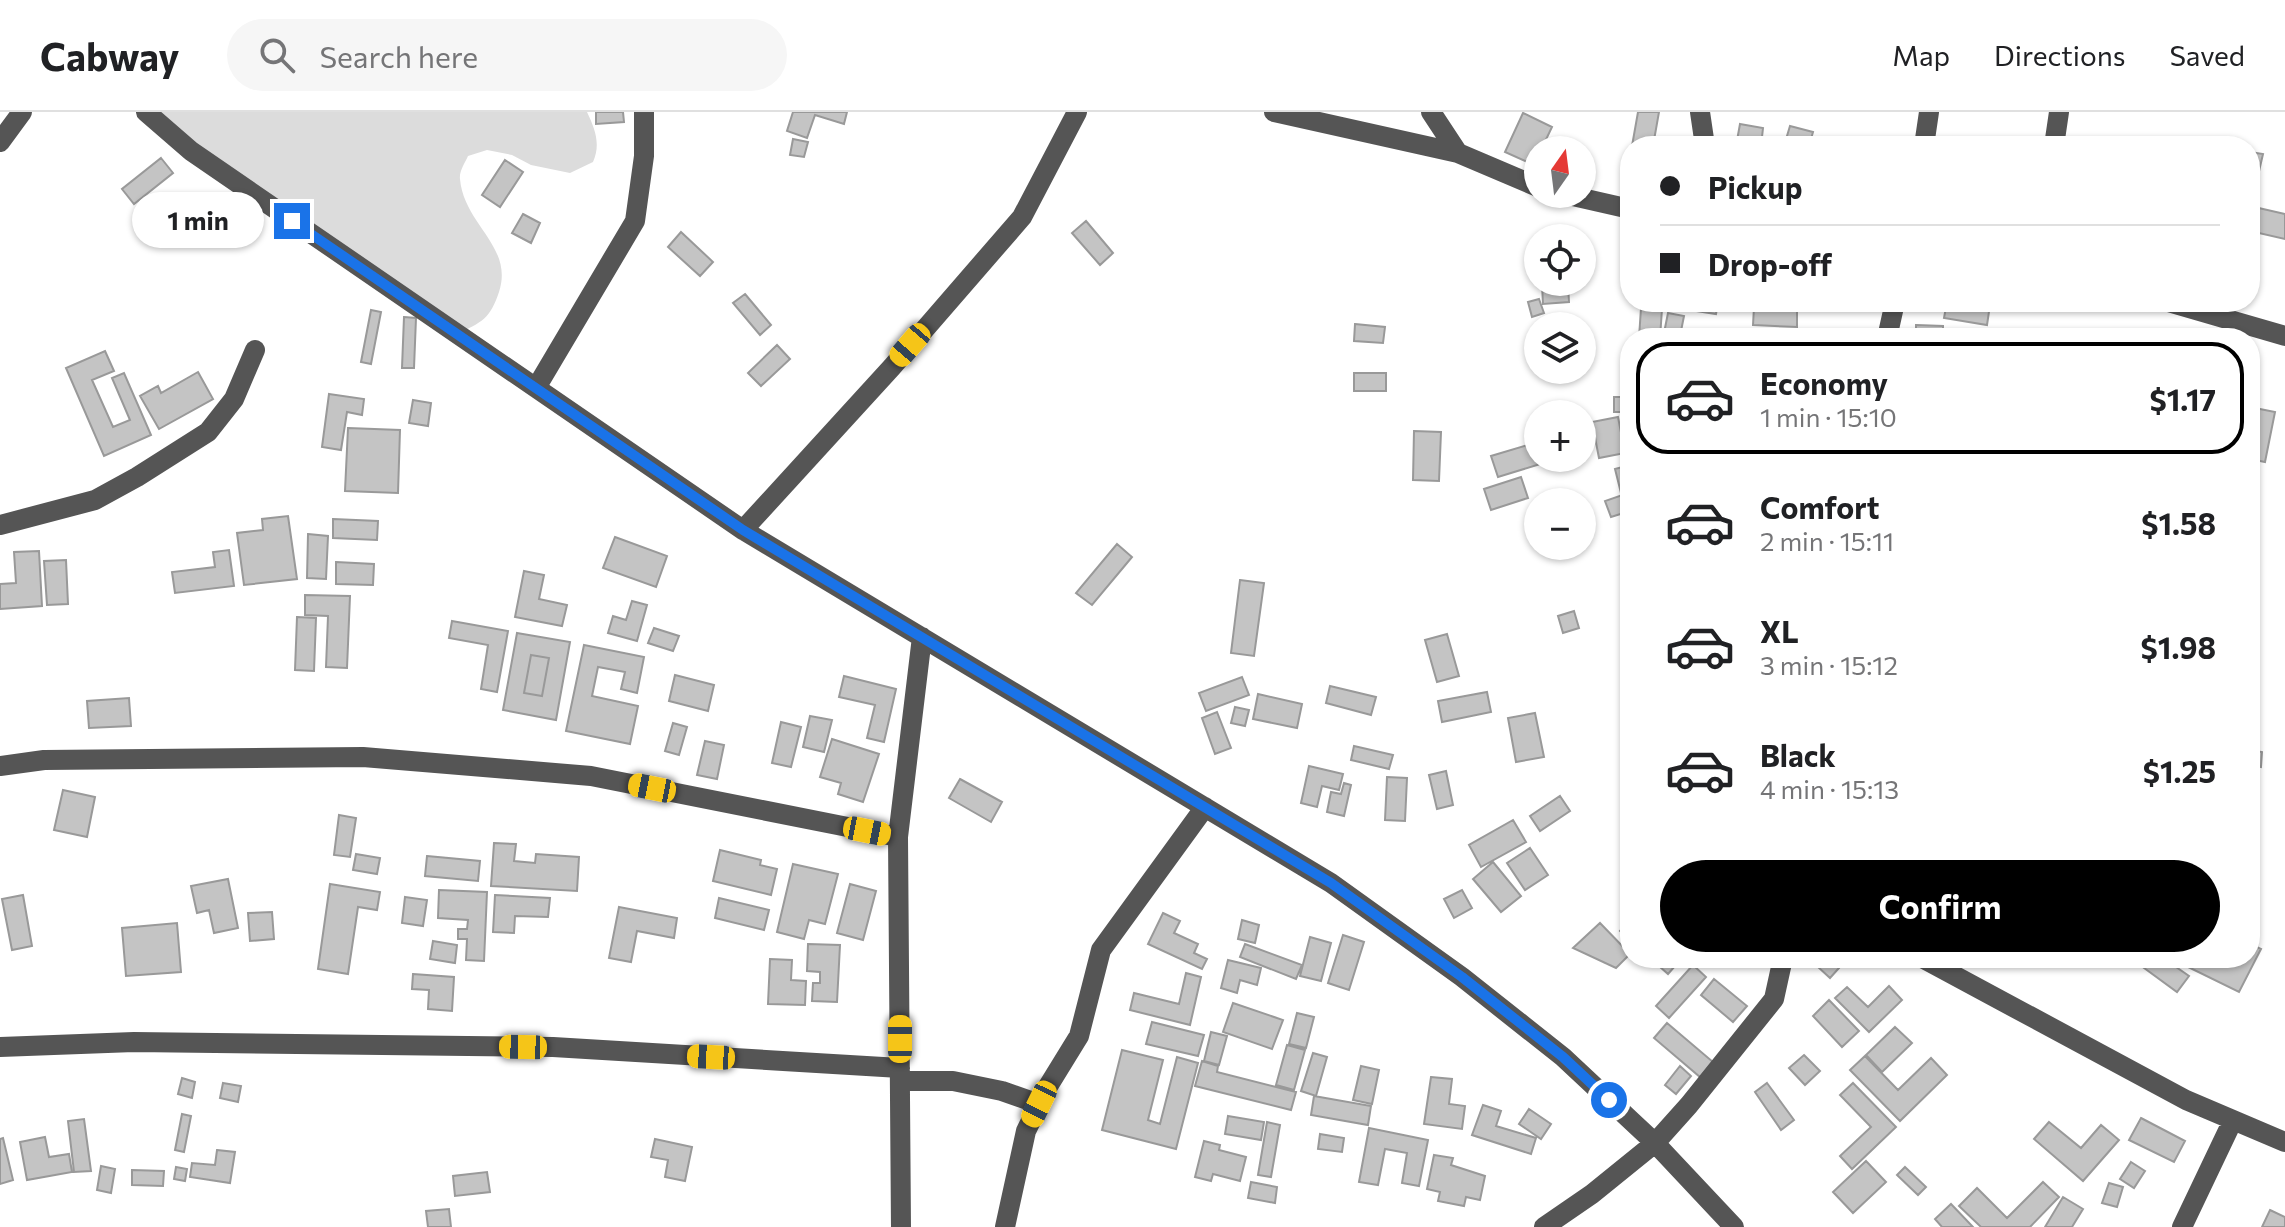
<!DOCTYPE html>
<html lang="en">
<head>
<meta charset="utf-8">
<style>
  :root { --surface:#fff; --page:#f6f6f6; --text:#202124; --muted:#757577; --line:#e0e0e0; --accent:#000 }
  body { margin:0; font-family:Commissioner,sans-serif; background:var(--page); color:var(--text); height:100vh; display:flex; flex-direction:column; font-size:30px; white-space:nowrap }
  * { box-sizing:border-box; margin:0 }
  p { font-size:26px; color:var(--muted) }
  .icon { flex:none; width:44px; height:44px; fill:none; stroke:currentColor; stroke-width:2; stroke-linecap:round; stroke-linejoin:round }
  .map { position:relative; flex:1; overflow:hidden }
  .panel { position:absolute; left:1620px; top:216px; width:640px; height:640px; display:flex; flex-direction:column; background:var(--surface); border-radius:32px; box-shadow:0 2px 6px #0004 }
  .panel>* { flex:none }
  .hud { position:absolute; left:1620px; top:24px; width:640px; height:176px; border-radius:32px; box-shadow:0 2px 6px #0004; display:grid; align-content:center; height:176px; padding:0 40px; background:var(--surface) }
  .needle { width:52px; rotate:14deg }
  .fabs { position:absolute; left:1524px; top:24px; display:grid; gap:16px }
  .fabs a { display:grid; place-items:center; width:72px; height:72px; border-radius:50%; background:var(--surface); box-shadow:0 2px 6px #0004; font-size:40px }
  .end { position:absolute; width:36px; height:36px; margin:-18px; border:10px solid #1a73e8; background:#fff; box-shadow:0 0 0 4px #fff }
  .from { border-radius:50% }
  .bubble { position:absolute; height:56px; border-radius:28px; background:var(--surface); box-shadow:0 2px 6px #0004; font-size:26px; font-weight:700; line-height:56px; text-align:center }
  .car { position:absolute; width:24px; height:48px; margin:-24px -12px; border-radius:10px; box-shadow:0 0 6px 2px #0007; background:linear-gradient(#f5c518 24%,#345 0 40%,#f5c518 0 76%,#345 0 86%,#f5c518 0) }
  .hud b { display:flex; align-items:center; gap:28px; height:76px; font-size:30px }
  .hud b+b { border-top:2px solid var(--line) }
  .hud i { width:20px; height:20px; background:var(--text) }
  ul { padding:14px 0 0; list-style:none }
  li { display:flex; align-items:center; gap:24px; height:112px; margin:0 16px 12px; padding:0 24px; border:4px solid transparent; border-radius:32px }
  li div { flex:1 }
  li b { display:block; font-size:30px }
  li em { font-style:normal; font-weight:700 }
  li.current { border-color:var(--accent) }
  li>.icon { width:72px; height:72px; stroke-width:1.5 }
  .action { display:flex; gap:16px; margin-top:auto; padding:16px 40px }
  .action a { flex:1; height:92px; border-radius:48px; background:var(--accent); color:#fff; font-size:32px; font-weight:700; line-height:92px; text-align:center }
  header { display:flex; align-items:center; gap:48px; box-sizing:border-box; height:112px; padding:0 40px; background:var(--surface); border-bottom:2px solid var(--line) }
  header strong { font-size:38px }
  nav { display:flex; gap:44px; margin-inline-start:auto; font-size:28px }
  .search { width:560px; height:72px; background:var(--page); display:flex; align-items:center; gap:20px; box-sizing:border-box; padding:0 28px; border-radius:44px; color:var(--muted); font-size:30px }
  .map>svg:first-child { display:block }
</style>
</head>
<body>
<header>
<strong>Cabway</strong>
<div class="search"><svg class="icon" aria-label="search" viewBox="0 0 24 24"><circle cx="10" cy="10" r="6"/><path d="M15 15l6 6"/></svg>Search here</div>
<nav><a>Map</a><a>Directions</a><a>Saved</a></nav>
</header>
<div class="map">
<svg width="2285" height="1115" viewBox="0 0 2285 1115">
  <rect width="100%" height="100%" fill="#fff"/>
  <path fill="#dcdcdc" d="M146,0H587C595,17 601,32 593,50L570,61L531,53L512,43L487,38L468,44C465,51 459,59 460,67C464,113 514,134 499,180C490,207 482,210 457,222Z"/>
  <path fill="#c4c4c4" stroke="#999" stroke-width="2" fill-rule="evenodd" d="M596,0H623L624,10L596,12Z
    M793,0H847L844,12L815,3L807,26L787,19Z
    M1638,0H1659L1653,34H1632Z
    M1523,1L1552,15L1541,38H1538L1534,53L1505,40Z
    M1740,12L1763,16L1761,34H1736Z
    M1790,14L1813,20L1809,34H1784Z
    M793,27L808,30L804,45L790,43Z
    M2250,40L2263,42L2256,72L2250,71Z
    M161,46L173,61L134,92L122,77Z
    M505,48L523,60L500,95L482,83Z
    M2250,94L2285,102V127L2250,119Z
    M523,102L540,111L531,131L512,121Z
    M1086,109L1113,141L1100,153L1072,121Z
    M681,120L713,150L700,164L668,135Z
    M1568,172L1569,190L1543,192L1542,173Z
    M745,182L771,213L760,223L733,191Z
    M1539,187L1544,201L1532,205L1528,190Z
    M1665,190H1718L1716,202L1664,194Z
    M1947,190L1990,193L1987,213L1944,206Z
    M1754,195L1797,197V215L1753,213Z
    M1641,196L1662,197L1660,226H1639Z
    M371,198L381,200L371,252L361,250Z
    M1668,201L1684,204L1680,224L1664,221Z
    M404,205L416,206L414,256H402Z
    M1355,212L1385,215L1383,231L1354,229Z
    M1916,213L1943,214V226H1916Z
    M777,233L790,247L761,274L748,261Z
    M105,239L114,259L92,268L113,315L130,308L112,266L124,261L151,323L104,344L66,256Z
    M198,260L213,287L159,317L140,284L158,274L161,281Z
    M1354,261H1386V279H1354Z
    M329,282L364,287L362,303L347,300L341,338L322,335Z
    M1614,285H1630V300H1614Z
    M413,288L431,291L428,314L409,311Z
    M2255,296L2275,300L2265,350L2250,347V325Z
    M1618,305L1625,341L1599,346L1592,310Z
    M348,316L400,318L398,381L345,379Z
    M1414,319L1441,320L1439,369L1413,368Z
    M1538,330V346H1549L1550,349L1498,365L1491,344Z
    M1630,353V379L1621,381L1615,357Z
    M1521,365L1528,386L1491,398L1484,377Z
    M1628,381L1630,399L1611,405L1605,389Z
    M288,404L297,467L244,473L237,421L263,418L262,407Z
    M333,407L378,409L377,428L333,426Z
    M308,422L328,424L326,467L307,466Z
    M615,425L667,444L656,475L603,456Z
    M1117,432L1132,445L1092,493L1076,481Z
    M229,438L234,474L175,481L172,460L215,455L213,440Z
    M39,439L42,494L0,497V472L16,471L14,440Z
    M66,448L68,492L47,493L44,449Z
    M336,450L374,452L373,473L336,472Z
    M524,459L544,463L539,487L567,493L562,514L515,505Z
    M1240,468L1264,471L1254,544L1231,541Z
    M305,483L350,484L347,556L326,555L328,504L305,503Z
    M632,489L647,493L637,529L608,521L613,504L626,508Z
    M1574,499L1579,516L1563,521L1558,504Z
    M297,505L316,506L314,559L295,558Z
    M452,509L508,519L497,580L481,577L488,533L449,526Z
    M654,516L679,524L673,539L648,531Z
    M517,521L570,530L556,608L503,598ZM531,543L549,546L542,584L524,581Z
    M1447,522L1459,564L1437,570L1425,528Z
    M584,533L644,545L637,581L621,577L625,560L598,555L592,584L638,594L630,632L566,619Z
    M531,543L549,546L542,584L524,581Z
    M675,563L714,573L708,599L669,589Z
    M844,564L896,577L884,630L867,626L875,593L839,585Z
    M1242,565L1249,583L1206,599L1199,581Z
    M1330,574L1376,585L1371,603L1326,591Z
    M1487,580L1491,600L1442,610L1438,589Z
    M1258,582L1302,592L1297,616L1253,607Z
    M129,586L131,614L89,616L87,589Z
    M1235,595L1249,598L1245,614L1231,611Z
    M1217,600L1231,636L1215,642L1202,606Z
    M1535,601L1544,645L1516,650L1508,606Z
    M810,604L832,608L824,640L803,635Z
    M781,610L801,615L791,655L772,651Z
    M673,611L687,615L679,643L665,639Z
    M832,627L879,642L863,690L838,682L841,671L820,665Z
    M705,629L724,633L717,667L697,663Z
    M1354,634L1393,643L1389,657L1351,648Z
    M2250,638L2262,640L2261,655L2250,653Z
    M1309,654L1343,662L1339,678L1322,674L1317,695L1301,691Z
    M1446,659L1453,693L1437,697L1429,663Z
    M1387,665L1407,666L1405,709L1385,708Z
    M960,667L1002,690L991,710L949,686Z
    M1344,671L1351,673L1344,704L1327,700L1331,680L1341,682Z
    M63,678L95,685L87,725L54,718Z
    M1560,684L1570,699L1540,719L1530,704Z
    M339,703L356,706L350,745L334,743Z
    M1513,708L1526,730L1481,755L1469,733Z
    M494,731L516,732L514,749L535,751L536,742L579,745L577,779L491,774Z
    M1530,736L1548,763L1525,778L1507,751Z
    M720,738L761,748L760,753L777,757L771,783L713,769Z
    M356,742L380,746L377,762L353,758Z
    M427,744L480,749L478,769L425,764Z
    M1493,750L1521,784L1501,800L1473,767Z
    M793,752L838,762L825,812L809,808L804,827L777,820Z
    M228,767L238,816L214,821L209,798L197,801L191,774Z
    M330,772L380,780L377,798L358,795L348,862L318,857Z
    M850,772L876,779L863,828L837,821Z
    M439,778L487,780L484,849L466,848L467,827H458V817H467L468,808L438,806Z
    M1462,778L1472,796L1454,806L1444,787Z
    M23,783L32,834L12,838L2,787Z
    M495,783L550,786L548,805L515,804L514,821L493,820Z
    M405,785L427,788L423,814L402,811Z
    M719,786L769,798L764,818L715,806Z
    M619,795L677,806L674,826L637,819L631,850L609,846Z
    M272,800L274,827L250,829L248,801Z
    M1163,801L1180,809L1174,821L1198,832L1194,841L1207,847L1202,857L1148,832Z
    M1242,808L1259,813L1255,831L1238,827Z
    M1630,808V828L1620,819Z
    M177,811L181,860L126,864L122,816Z
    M1600,811L1630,842L1616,856L1573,836Z
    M1343,823L1364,830L1349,878L1328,871Z
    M1310,825L1331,831L1321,869L1300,864Z
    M433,829L457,833L455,851L430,847Z
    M808,832L840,833L837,890L812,889L813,871H820V860L807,859Z
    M1245,832L1302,853L1296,867L1240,845Z
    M2250,832L2261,837L2239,880L2180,851L2183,846H2250Z
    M1650,846H1682L1668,862Z
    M1826,846H1848L1830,866L1818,855Z
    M2144,846H2163L2189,864L2177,880L2140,853Z
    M770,847L792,848L791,868L806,869L805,893L768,892Z
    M1228,848L1261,856L1257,873L1240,868L1237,881L1221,876Z
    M1693,853L1706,865L1669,906L1656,894Z
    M1186,861L1201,865L1190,913L1130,898L1134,881L1179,892Z
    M413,862L454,865L452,899L428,897L429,878L412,877Z
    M1714,867L1747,894L1733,910L1701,883Z
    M1889,874L1902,888L1869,920L1835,886L1847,875L1868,895Z
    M1829,888L1859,919L1842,935L1813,904Z
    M1233,891L1283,908L1272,937L1223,920Z
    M1297,901L1314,905L1306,936L1289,932Z
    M1152,910L1204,923L1198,944L1146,932Z
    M1667,911L1713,950L1700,965L1654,926Z
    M1895,915L1912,931L1882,960L1866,943Z
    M1211,920L1227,924L1219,953L1204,949Z
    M1287,933L1305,938L1294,978L1276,973Z
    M1122,938L1163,948L1148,1008L1160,1012L1177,945L1198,951L1176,1037L1102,1018Z
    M1313,941L1327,945L1316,984L1301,979Z
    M1804,943L1820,959L1805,973L1789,956Z
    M1865,944L1898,978L1931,946L1947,963L1900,1009L1850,958Z
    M1202,949L1218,954L1217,960L1296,980L1291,998L1195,974Z
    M1361,954L1379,958L1372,992L1353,988Z
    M1680,954L1691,964L1676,982L1665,973Z
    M1431,965L1452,967L1449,992L1465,994L1462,1017L1424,1012Z
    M182,966L195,970L192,986L178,982Z
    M223,971L241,974L238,990L220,986Z
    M1767,971L1794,1008L1781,1018L1755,980Z
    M1853,971L1896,1015L1852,1057L1840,1044L1871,1015L1840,983Z
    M1314,984L1371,994L1368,1013L1311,1003Z
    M1483,993L1501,999L1496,1014L1536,1026L1531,1042L1472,1023Z
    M1529,997L1551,1012L1541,1027L1519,1012Z
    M182,1002L191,1004L184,1040L175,1038Z
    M1228,1004L1264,1010L1261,1028L1225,1022Z
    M2141,1006L2185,1029L2174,1050L2129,1028Z
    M84,1007L91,1059L74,1060L68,1009Z
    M1267,1010L1280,1013L1271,1065L1258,1063Z
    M2049,1010L2081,1036L2101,1013L2119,1028L2083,1069L2034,1027Z
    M1369,1016L1428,1028L1419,1074L1402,1071L1407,1041L1385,1037L1378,1073L1359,1070Z
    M1320,1022L1344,1026L1342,1040L1318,1037Z
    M45,1025L49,1045L69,1042L72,1060L27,1068L20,1030Z
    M3,1026L13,1068L0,1072V1027Z
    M655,1027L692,1035L685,1069L665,1065L668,1048L651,1045Z
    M1204,1029L1220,1033L1219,1038L1246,1045L1240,1069L1213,1062L1211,1069L1195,1065Z
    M217,1038L235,1040L230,1071L190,1065L192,1051L215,1053Z
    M1434,1043L1453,1046L1451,1053L1485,1064L1480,1088L1466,1085L1464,1094L1438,1089L1440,1080L1427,1077Z
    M1866,1049L1886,1070L1853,1101L1833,1080Z
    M2131,1050L2145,1059L2134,1076L2120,1067Z
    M101,1054L115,1057L111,1081L97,1078Z
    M176,1055L187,1057L185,1069L174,1067Z
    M1905,1055L1926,1075L1918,1083L1897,1063Z
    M132,1058L164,1059L163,1074L132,1073Z
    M487,1060L490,1080L455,1084L453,1064Z
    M1251,1070L1277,1075L1275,1091L1248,1086Z
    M2043,1070L2059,1085L2030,1115H1981L1959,1094L1977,1076L2007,1106Z
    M2109,1071L2123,1075L2117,1095L2102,1091Z
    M2063,1085L2083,1097L2072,1115H2045Z
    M1951,1092L1973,1115H1942L1935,1107Z
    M449,1097L451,1115H428L426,1099Z
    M2270,1098L2285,1105V1115H2262Z"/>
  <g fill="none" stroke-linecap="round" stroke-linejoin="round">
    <path stroke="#555" stroke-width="20" d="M146,0L191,39L743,418L1331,771L1462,865L1563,945L1655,1031L1734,1115
      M1274,0L1458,41
      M1431,0L1458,41L1538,75
      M1700,0L1705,34
      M0,30L22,0
      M1924,34L1929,0
      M2054,34L2059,0
      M1564,82L1630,97
      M2168,190L2285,224
      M1887,226L1895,190
      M536,276L635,109L644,44V0
      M0,413L95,388L137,365L208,320L234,287L255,238
      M743,418L892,255L1022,105L1077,0
      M0,654L44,648L363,645L591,664L898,725
      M1922,846L2186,988L2285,1030
      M0,935L134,930L553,935L900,956
      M900,969H953L1002,979L1039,992
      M901,1115L898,725L922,525
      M1005,1115L1026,1019L1047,976L1079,924L1101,838L1205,695
      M1544,1115L1592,1082L1655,1031L1689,993L1774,887L1783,846
      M2182,1115L2233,1008"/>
  </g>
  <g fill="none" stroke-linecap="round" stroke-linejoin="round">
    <path stroke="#1a73e8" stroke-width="10" d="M292,109L743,418L1331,771L1462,865L1563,945L1609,988"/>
  </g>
</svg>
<div class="fabs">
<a><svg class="needle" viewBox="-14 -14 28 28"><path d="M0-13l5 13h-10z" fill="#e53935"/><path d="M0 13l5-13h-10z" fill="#757577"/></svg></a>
<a><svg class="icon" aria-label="locate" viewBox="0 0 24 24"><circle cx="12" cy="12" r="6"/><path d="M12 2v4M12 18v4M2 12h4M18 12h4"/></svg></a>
<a><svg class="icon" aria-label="layers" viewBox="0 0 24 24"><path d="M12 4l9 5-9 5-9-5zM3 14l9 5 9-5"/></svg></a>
<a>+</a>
<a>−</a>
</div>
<i class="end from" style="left:1609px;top:988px"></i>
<i class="end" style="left:292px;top:109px"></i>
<div class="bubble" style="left:132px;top:80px;width:132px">1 min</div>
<i class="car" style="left:910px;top:233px;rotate:221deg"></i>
<i class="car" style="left:652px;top:676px;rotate:281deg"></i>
<i class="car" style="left:867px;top:719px;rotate:101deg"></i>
<i class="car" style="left:900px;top:927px;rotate:0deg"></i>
<i class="car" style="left:523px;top:935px;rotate:271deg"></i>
<i class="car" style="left:711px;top:945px;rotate:273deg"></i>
<i class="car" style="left:1039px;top:992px;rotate:206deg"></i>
<div class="hud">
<b><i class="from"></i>Pickup</b>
<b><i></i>Drop-off</b>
</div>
<section class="panel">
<ul>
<li class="current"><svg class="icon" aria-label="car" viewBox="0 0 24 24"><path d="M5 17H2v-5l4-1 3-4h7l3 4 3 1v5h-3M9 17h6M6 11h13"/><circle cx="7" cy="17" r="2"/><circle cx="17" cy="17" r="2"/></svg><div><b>Economy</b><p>1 min · 15:10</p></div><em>$1.17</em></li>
<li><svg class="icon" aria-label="car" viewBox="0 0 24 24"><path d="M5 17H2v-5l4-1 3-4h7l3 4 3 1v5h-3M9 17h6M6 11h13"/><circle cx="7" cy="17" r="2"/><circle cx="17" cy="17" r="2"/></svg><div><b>Comfort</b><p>2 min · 15:11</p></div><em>$1.58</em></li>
<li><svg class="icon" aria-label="car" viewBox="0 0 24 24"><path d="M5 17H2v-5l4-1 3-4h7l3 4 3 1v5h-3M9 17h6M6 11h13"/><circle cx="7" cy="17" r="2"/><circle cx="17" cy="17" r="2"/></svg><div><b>XL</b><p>3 min · 15:12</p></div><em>$1.98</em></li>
<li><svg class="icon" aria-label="car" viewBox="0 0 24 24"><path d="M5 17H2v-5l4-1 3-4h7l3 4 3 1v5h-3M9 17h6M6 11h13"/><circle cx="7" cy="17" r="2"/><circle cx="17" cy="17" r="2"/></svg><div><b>Black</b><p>4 min · 15:13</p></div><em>$1.25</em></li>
</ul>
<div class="action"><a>Confirm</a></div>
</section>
</div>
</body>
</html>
